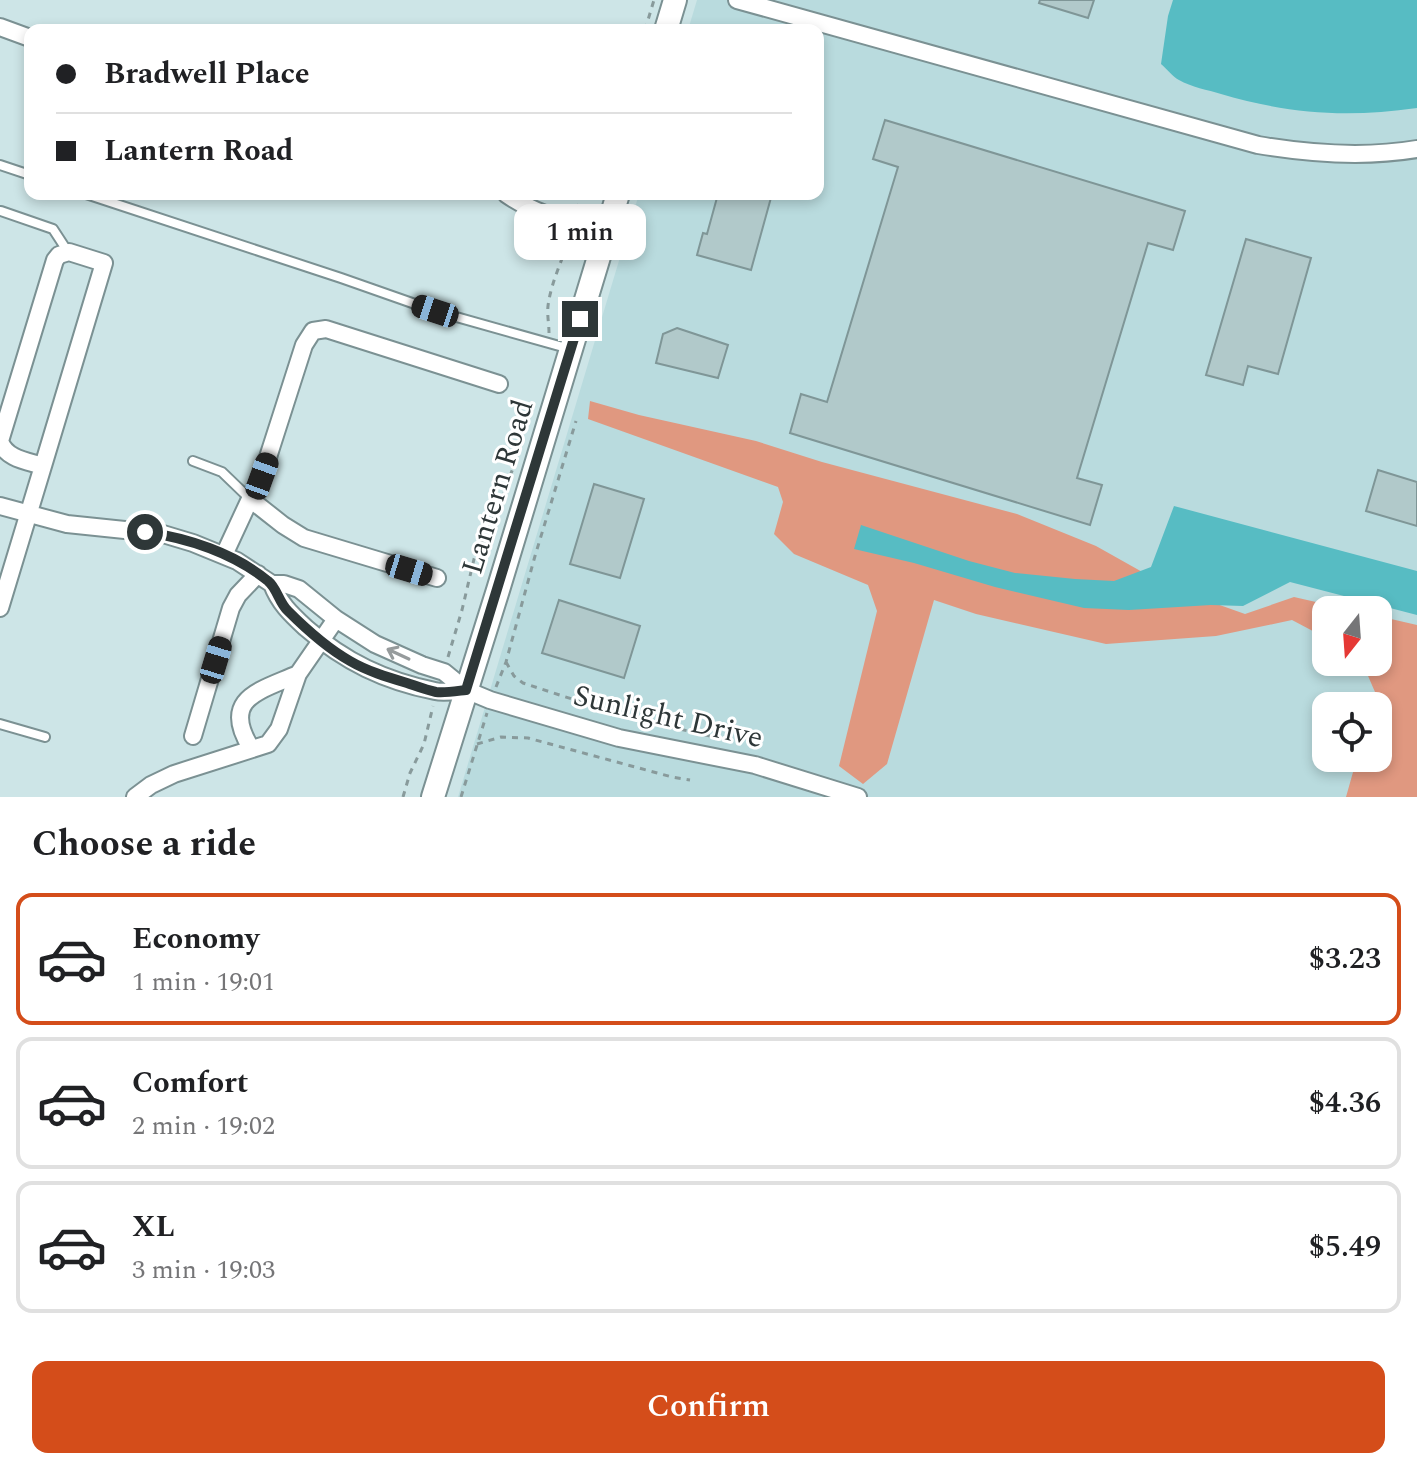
<!DOCTYPE html>
<html lang="en">
<head>
<meta charset="utf-8">
<style>
  :root { --surface:#fff; --page:#f6f6f6; --text:#202124; --muted:#757577; --line:#e0e0e0; --accent:#d44d1a }
  body { margin:0; font-family:Spectral,serif; background:var(--page); color:var(--text); height:100vh; display:flex; flex-direction:column; font-size:30px; white-space:nowrap }
  * { box-sizing:border-box; margin:0 }
  p { font-size:26px; color:var(--muted) }
  .icon { flex:none; width:44px; height:44px; fill:none; stroke:currentColor; stroke-width:2; stroke-linecap:round; stroke-linejoin:round }
  .map { position:relative; height:797px; overflow:hidden }
  .details { display:flex; flex-direction:column; background:var(--surface); flex:1 }
  .details>* { flex:none }
  .guide { position:absolute; left:24px; top:24px; width:800px; height:176px; border-radius:16px; box-shadow:0 4px 12px #0003; display:grid; align-content:center; height:176px; padding:0 32px; background:var(--surface) }
  .needle { width:52px; rotate:197deg }
  .fabs { position:absolute; left:1312px; top:596px; display:grid; gap:16px }
  .fabs a { display:grid; place-items:center; width:80px; height:80px; border-radius:16px; background:var(--surface); box-shadow:0 4px 12px #0003; font-size:40px }
  .end { position:absolute; width:36px; height:36px; margin:-18px; border:10px solid #2e3738; background:#fff; box-shadow:0 0 0 4px #fff }
  .from { border-radius:50% }
  .bubble { position:absolute; height:56px; border-radius:16px; background:var(--surface); box-shadow:0 4px 12px #0003; font-size:26px; font-weight:600; line-height:56px; text-align:center }
  .car { position:absolute; width:24px; height:48px; margin:-24px -12px; border-radius:10px; box-shadow:0 0 6px 2px #0007; background:linear-gradient(#222 24%,#8ab4d8 0 40%,#222 0 76%,#8ab4d8 0 86%,#222 0) }
  .guide b { display:flex; align-items:center; gap:28px; height:76px; font-size:30px }
  .guide b+b { border-top:2px solid var(--line) }
  .guide i { width:20px; height:20px; background:var(--text) }
  ul { padding:0; list-style:none }
  li { display:flex; align-items:center; gap:24px; height:132px; margin:0 16px 12px; padding:0 16px; border:4px solid var(--line); border-radius:16px }
  li div { flex:1 }
  li b { display:block; font-size:30px }
  li em { font-style:normal; font-weight:600 }
  li.active { border-color:var(--accent) }
  li>.icon { width:72px; height:72px; stroke-width:1.5 }
  h2 { padding:0 32px; font-size:36px; line-height:96px }
  .button { display:flex; gap:16px; margin-top:auto; padding:16px 32px }
  .button a { flex:1; height:92px; border-radius:16px; background:var(--accent); color:#fff; font-size:32px; font-weight:600; line-height:92px; text-align:center }
  .map>svg:first-child { display:block }
</style>
</head>
<body>
<div class="map">
<svg width="1417" height="797" viewBox="0 0 1417 797">
  <rect width="100%" height="100%" fill="#cde5e7"/>
  <path fill="#b9dbde" fill-rule="evenodd" d="M697,0H1417V797H458L639,194H818V30H688ZM1326,610H1378V662H1326ZM1326,706H1378V758H1326Z"/>
  <path fill="#e09880" d="M590,401L639,415L756,441L822,462L1017,514L1096,546L1169,587L1245,614L1294,597L1351,610H1326V638L1292,620L1216,636L1106,644L976,614L934,600L887,764L863,784L839,766L877,611L868,585L794,554L774,534L783,502L778,487L588,419Z
    M1378,616L1417,625V797H1346L1357,758H1378V706H1371L1375,692L1362,662H1378Z"/>
  <path fill="#57bcc3" d="M1173,0H1417V108C1346,118 1289,114 1221,94C1208,90 1191,87 1179,80C1173,77 1167,69 1161,64L1168,16Z
    M1174,506L1417,571V615L1290,582L1243,606L1211,605L1129,610L1084,608L995,587L914,563L854,549L861,525L969,561L1015,573L1075,579L1114,581L1151,567Z"/>
  <path fill="#b1c9ca" stroke="#7f9697" stroke-width="2" d="M1040,0H1094L1088,18L1039,3Z
    M885,120L1185,211L1173,250L1148,243L1077,478L1102,485L1090,525L790,433L801,394L827,402L898,167L873,159Z
    M718,194H772L751,270L697,255L703,233L707,234Z
    M1246,239L1311,258L1278,374L1248,366L1243,385L1206,375Z
    M677,328L728,345L718,378L656,363L663,334Z
    M1378,470L1417,482V526L1366,511Z
    M594,484L644,499L620,578L570,564Z
    M559,600L640,626L624,678L542,653Z"/>
  <g fill="none" stroke-linecap="round" stroke-linejoin="round">
    <g stroke="#7b9193" stroke-width="12">
      <path id="service" d="M0,165L30,175
        M86,194L341,278L435,311L570,349
        M1,211L53,229L68,252
        M193,461L222,472L250,499
        M0,724L45,737"/>
    </g>
    <g stroke="#7b9193" stroke-width="20">
      <path id="minor" d="M737,0L1258,145C1311,154 1364,158 1417,149
        M0,27L30,38
        M506,194C536,215 572,223 606,233
        M69,252L104,263L43,466C27,461 6,459 0,441L55,260L59,255Z
        M250,499L283,525L304,538L437,578
        M0,506L67,524L163,534L193,543L237,561L272,584H284L299,589L336,619L375,644L422,665L444,672L466,690L490,700L619,738L755,765L858,797
        M224,555L250,499L262,476L304,345L313,331L326,329L499,384
        M272,584C279,603 291,614 306,628C345,662 385,681 435,691C444,693 456,691 466,690
        M0,608L43,466
        M193,736L231,608L238,595L258,574
        M251,748C220,698 260,691 298,674
        M135,797L151,785L174,774L268,744L279,729L298,674L336,619"/>
    </g>
    <g stroke="#7b9193" stroke-width="26">
      <path id="tertiary" d="M666,30L675,0
        M433,797L498,590L618,194"/>
    </g>
    <path stroke="#889a9b" stroke-width="3" stroke-dasharray="6 6" stroke-linecap="butt" d="M645,30L654,0
      M577,210L582,194
      M549,333C549,324 547,315 548,306C551,282 563,259 570,236
      M448,657L462,610L474,559L501,501L517,457
      M506,662L514,676L523,683L627,717L710,736
      M496,687L506,662L535,556L576,421
      M477,744L501,737L528,738L672,777L690,780
      M403,797L410,773L424,744L433,706
      M461,797L487,713"/>
    <use href="#service" stroke="#fff" stroke-width="8"/>
    <use href="#minor" stroke="#fff" stroke-width="16"/>
    <use href="#tertiary" stroke="#fff" stroke-width="22"/>
  </g>
  <defs><path id="oneway-shaft" d="M-6 0H5M1.5-3L5.5 0L1.5 3" fill="none" stroke-width="1.6" stroke-linecap="round" stroke-linejoin="round" transform="scale(2)"/></defs>
  <use stroke="#969b9c" href="#oneway-shaft" transform="translate(398 654) rotate(-155)"/>
  <g fill="none" stroke-linecap="round" stroke-linejoin="round">
    <path stroke="#2e3738" stroke-width="10" d="M145,532C188,538 234,553 268,581C277,588 279,603 288,611C306,629 327,648 350,661C367,671 387,677 407,683C416,686 426,690 436,692C445,693 457,691 466,690L580,319"/>
  </g>
  <g text-anchor="middle" dominant-baseline="central" stroke-width="6" stroke-linejoin="round" paint-order="stroke">
    <g font-size="30" fill="#2e3738" stroke="#fff">
      <text transform="translate(498 487) rotate(-73)">Lantern Road</text>
      <text transform="translate(668 717) rotate(13)">Sunlight Drive</text>
    </g>
  </g>
</svg>
<div class="fabs">
<a><svg class="needle" viewBox="-14 -14 28 28"><path d="M0-13l5 13h-10z" fill="#e53935"/><path d="M0 13l5-13h-10z" fill="#757577"/></svg></a>
<a><svg class="icon" aria-label="locate" viewBox="0 0 24 24"><circle cx="12" cy="12" r="6"/><path d="M12 2v4M12 18v4M2 12h4M18 12h4"/></svg></a>
</div>
<i class="end from" style="left:145px;top:532px"></i>
<i class="end" style="left:580px;top:319px"></i>
<div class="bubble" style="left:514px;top:204px;width:132px">1 min</div>
<i class="car" style="left:435px;top:311px;rotate:288deg"></i>
<i class="car" style="left:262px;top:476px;rotate:20deg"></i>
<i class="car" style="left:409px;top:570px;rotate:107deg"></i>
<i class="car" style="left:216px;top:660px;rotate:17deg"></i>
<div class="guide">
<b><i class="from"></i>Bradwell Place</b>
<b><i></i>Lantern Road</b>
</div>
</div>
<section class="details">
<h2>Choose a ride</h2>
<ul>
<li class="active"><svg class="icon" aria-label="car" viewBox="0 0 24 24"><path d="M5 17H2v-5l4-1 3-4h7l3 4 3 1v5h-3M9 17h6M6 11h13"/><circle cx="7" cy="17" r="2"/><circle cx="17" cy="17" r="2"/></svg><div><b>Economy</b><p>1 min · 19:01</p></div><em>$3.23</em></li>
<li><svg class="icon" aria-label="car" viewBox="0 0 24 24"><path d="M5 17H2v-5l4-1 3-4h7l3 4 3 1v5h-3M9 17h6M6 11h13"/><circle cx="7" cy="17" r="2"/><circle cx="17" cy="17" r="2"/></svg><div><b>Comfort</b><p>2 min · 19:02</p></div><em>$4.36</em></li>
<li><svg class="icon" aria-label="car" viewBox="0 0 24 24"><path d="M5 17H2v-5l4-1 3-4h7l3 4 3 1v5h-3M9 17h6M6 11h13"/><circle cx="7" cy="17" r="2"/><circle cx="17" cy="17" r="2"/></svg><div><b>XL</b><p>3 min · 19:03</p></div><em>$5.49</em></li>
</ul>
<div class="button"><a>Confirm</a></div>
</section>
</body>
</html>
